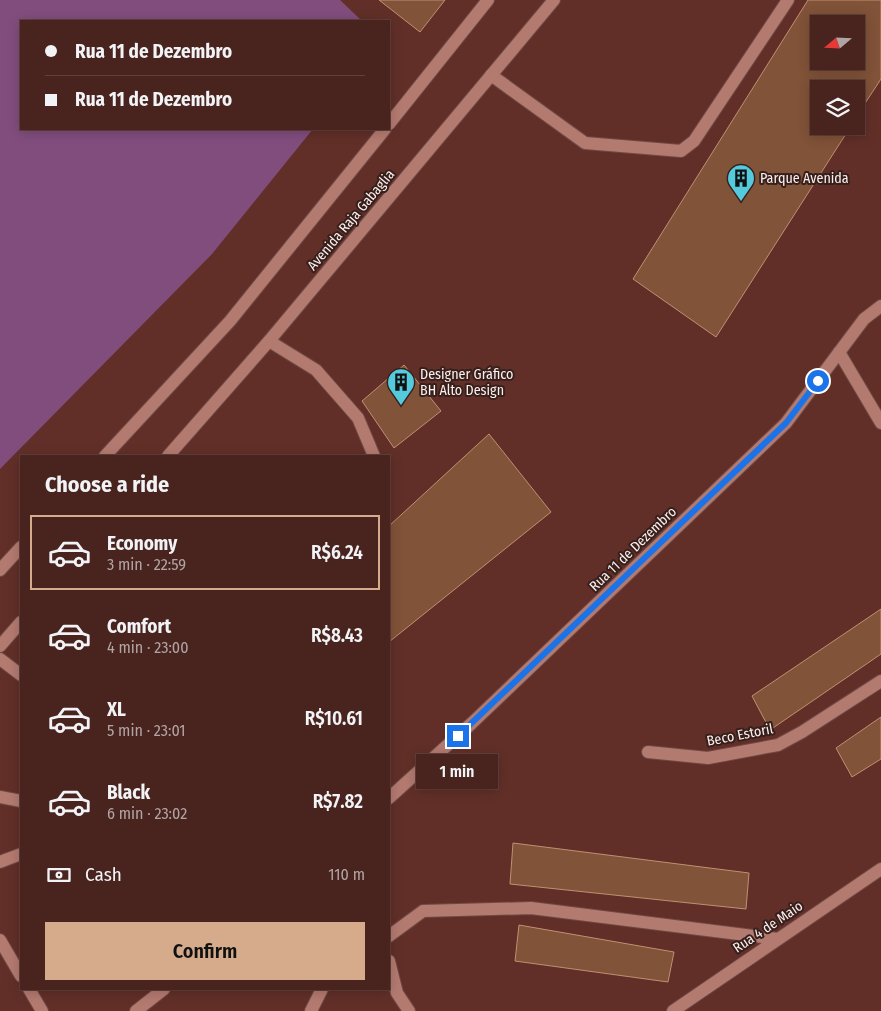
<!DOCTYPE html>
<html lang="en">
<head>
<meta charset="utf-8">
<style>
  :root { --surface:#49231e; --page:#532f2b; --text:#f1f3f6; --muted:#b1a4a4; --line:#61403c; --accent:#d6ab8b }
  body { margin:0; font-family:"Fira Sans Condensed",sans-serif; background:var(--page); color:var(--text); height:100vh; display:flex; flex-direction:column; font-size:19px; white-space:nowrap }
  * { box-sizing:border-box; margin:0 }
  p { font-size:16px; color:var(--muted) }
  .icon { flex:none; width:28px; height:28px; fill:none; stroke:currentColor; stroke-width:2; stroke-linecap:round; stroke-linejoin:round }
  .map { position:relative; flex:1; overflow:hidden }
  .details { position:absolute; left:20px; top:455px; width:370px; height:535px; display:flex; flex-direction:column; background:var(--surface); border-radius:0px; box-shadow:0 2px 12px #0003,0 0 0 1px var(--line) }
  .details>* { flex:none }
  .top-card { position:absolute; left:20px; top:20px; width:370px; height:110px; border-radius:0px; box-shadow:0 2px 12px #0003,0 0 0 1px var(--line); display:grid; align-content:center; height:110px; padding:0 25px; background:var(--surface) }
  .needle { width:32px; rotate:251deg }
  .tools { position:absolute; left:810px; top:15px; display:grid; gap:10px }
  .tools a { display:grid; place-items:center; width:55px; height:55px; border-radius:0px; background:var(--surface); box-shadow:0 2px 12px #0003,0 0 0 1px var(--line); font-size:25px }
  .end { position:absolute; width:22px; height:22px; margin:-11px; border:6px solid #1a73e8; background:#fff; box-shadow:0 0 0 2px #fff }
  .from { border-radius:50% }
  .bubble { position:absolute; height:35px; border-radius:0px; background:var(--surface); box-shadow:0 2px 12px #0003,0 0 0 1px var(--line); font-size:16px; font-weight:600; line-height:35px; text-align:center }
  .top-card b { display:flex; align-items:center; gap:18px; height:48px; font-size:19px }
  .top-card b+b { border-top:1px solid var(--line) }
  .top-card i { width:12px; height:12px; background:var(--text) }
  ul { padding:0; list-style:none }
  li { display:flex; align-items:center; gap:15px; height:75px; margin:0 10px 8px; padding:0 15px; border:2px solid transparent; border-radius:0px }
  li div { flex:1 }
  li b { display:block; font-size:19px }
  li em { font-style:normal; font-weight:600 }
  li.selected { border-color:var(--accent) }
  li>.icon { width:45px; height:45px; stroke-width:1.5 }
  h2 { padding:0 25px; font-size:22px; line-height:60px }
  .pay { display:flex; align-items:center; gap:12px; height:55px; padding:0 25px; font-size:19px }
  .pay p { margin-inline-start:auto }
  .cta { display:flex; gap:10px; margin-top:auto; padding:10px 25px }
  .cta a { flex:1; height:58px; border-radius:0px; background:var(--accent); color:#111; font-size:20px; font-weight:600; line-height:58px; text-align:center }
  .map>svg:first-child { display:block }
</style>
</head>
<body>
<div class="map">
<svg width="881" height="1011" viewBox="0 0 881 1011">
  <rect width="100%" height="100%" fill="#612f28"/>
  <path fill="#814d7d" d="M0,0H340L362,21H21V129H313L212,254L0,469Z"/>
  <path fill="#815338" stroke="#c28f73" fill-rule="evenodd" d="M379,0H445L420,32Z
    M808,0H881V79L856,117V89H819V126H851L716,337L633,279ZM819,24H856V61H819Z
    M404,365L441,411L394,448L362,401Z
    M489,434L551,512L389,642V526Z
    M881,609V654L770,730L752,696Z
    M881,717V759L852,777L836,748Z
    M513,843L749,873L746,909L510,884Z
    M519,925L674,952L668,982L515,961Z"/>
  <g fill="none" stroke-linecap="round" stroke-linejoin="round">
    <g stroke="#704944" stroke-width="14">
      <path id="service" d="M491,75L585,143L681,151L694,141L788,0
        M269,341L316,370L358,418L374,456
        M0,659L21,675
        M0,797L21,801
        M0,862L21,854
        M311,1011L322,989"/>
    </g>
    <g stroke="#704944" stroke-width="14">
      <path id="minor" d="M839,352L881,423
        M648,752L708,758L778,745L802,732L881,681
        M389,798L472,723L786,423L864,319L881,306
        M389,936L423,911L531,908L778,939
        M0,940L21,976
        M389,961L397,993L409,1011
        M29,989L42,1011
        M136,1011L164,989
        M673,1011L881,869"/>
    </g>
    <g stroke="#704944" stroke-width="14">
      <path id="secondary" d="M389,124L488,0
        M105,456L230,321L385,129
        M168,456L269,341L554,0
        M0,570L21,547
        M0,646L21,622"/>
    </g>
    <use href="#service" stroke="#b37a70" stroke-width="12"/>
    <use href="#minor" stroke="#b37a70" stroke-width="12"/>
    <use href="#secondary" stroke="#b37a70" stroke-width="12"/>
  </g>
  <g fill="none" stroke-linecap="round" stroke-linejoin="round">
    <path stroke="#1a73e8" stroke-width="6" d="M458,736L786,423L818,381"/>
  </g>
  <defs>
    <g id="building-pin" transform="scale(1.4375)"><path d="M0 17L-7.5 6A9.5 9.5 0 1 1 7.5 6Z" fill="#54cadd" stroke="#37201c"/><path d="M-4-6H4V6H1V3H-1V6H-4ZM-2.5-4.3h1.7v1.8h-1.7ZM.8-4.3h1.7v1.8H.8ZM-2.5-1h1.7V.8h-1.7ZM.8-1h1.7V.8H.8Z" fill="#111"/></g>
  </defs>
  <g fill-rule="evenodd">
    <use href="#building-pin" x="741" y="178"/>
    <use href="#building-pin" x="401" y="382"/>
  </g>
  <g text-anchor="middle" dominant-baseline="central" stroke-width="4" stroke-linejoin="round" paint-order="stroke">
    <g font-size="14" fill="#fcefed" stroke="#37201c" text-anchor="start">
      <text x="760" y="178">Parque Avenida</text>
      <text x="420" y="374">Designer Gráfico<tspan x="420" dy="16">BH Alto Design</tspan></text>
    </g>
    <g font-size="14" fill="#fcefed" stroke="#37201c">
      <text transform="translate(351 220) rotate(-50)">Avenida Raja Gabaglia</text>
      <text transform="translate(633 549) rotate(-44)">Rua 11 de Dezembro</text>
      <text transform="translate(740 735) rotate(-11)">Beco Estoril</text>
      <text transform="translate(768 927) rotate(-34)">Rua 4 de Maio</text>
    </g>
  </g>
</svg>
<div class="tools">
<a><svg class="needle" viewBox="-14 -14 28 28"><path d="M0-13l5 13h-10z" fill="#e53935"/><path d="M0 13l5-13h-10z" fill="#b1a4a4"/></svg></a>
<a><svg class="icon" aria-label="layers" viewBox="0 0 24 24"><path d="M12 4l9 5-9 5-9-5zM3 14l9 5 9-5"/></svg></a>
</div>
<i class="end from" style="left:818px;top:381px"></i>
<i class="end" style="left:458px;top:736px"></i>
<div class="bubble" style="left:416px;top:754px;width:82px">1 min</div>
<div class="top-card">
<b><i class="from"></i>Rua 11 de Dezembro</b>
<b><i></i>Rua 11 de Dezembro</b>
</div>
<section class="details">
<h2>Choose a ride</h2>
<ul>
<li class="selected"><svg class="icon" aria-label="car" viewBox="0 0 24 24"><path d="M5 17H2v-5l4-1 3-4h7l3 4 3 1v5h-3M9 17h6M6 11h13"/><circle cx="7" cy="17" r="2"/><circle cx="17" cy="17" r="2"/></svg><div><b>Economy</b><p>3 min · 22:59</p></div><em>R$6.24</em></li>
<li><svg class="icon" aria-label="car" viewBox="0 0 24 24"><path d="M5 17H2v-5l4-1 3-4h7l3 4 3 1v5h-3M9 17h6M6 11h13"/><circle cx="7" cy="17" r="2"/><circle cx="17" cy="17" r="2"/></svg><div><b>Comfort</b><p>4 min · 23:00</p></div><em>R$8.43</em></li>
<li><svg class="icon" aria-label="car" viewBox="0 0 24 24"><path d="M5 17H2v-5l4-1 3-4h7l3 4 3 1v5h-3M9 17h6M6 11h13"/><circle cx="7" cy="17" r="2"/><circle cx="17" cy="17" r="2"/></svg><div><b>XL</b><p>5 min · 23:01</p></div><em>R$10.61</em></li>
<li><svg class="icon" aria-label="car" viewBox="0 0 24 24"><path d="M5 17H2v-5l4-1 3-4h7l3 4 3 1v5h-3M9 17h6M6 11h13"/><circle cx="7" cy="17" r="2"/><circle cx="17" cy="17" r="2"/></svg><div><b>Black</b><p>6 min · 23:02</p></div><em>R$7.82</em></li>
</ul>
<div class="pay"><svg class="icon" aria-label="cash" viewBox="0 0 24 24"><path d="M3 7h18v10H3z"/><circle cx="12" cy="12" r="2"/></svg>Cash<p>110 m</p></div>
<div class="cta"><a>Confirm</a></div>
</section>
</div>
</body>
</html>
